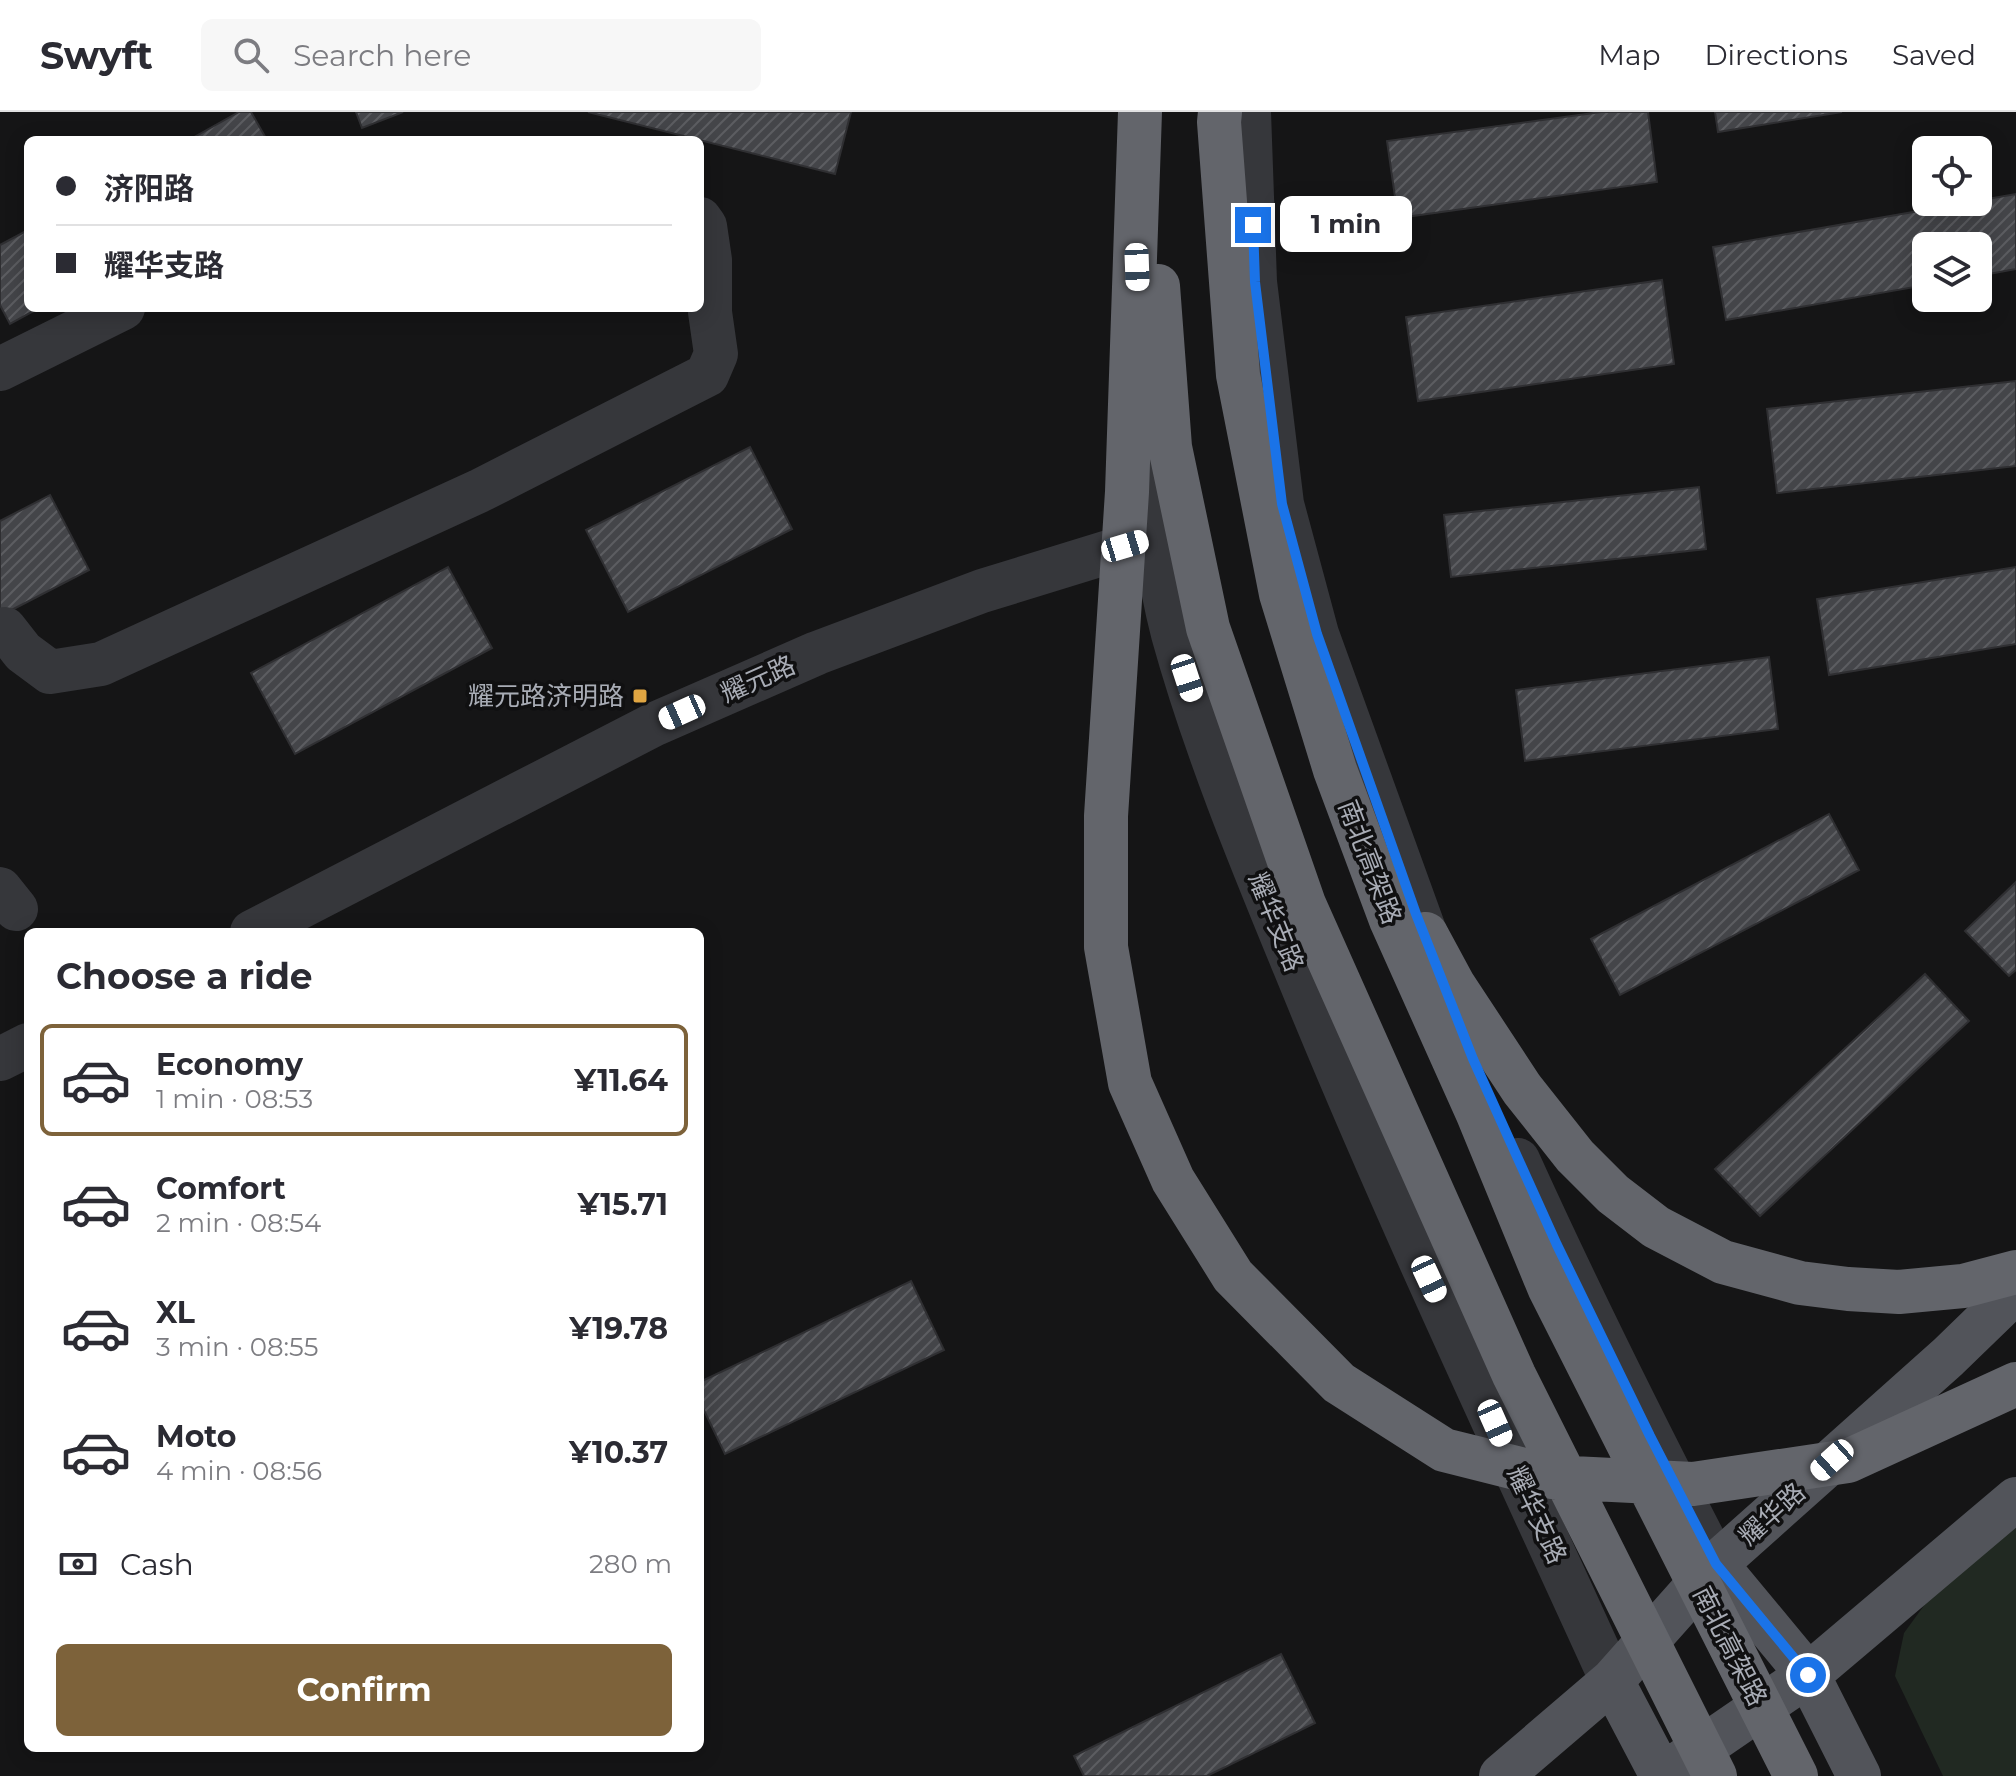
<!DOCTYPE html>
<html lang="en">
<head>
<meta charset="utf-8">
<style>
  :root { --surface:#fff; --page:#f7f7f7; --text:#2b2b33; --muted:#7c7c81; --line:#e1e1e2; --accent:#7d623a }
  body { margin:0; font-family:Montserrat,"Noto Sans SC",sans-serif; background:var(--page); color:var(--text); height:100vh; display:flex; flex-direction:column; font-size:30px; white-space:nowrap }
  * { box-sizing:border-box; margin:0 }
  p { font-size:26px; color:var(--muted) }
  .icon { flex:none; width:44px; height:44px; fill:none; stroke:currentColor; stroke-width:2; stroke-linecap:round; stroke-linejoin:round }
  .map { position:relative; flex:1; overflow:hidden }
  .drawer { position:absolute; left:24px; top:816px; width:680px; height:824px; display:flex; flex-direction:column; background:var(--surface); border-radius:12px; box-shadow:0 4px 20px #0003 }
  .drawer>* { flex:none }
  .hud { position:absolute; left:24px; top:24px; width:680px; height:176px; border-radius:12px; box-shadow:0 4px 20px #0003; display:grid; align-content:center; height:176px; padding:0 32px; background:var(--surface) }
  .tools { position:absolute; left:1912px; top:24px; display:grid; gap:16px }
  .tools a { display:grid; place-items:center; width:80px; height:80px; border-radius:12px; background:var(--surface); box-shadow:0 4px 20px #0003; font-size:40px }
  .end { position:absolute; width:36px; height:36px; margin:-18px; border:10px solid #1a73e8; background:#fff; box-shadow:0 0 0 4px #fff }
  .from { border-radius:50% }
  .bubble { position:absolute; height:56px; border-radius:12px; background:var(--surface); box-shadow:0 4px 20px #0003; font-size:26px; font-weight:700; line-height:56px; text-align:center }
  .car { position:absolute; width:24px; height:48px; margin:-24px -12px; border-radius:10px; box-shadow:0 0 6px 2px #0007; background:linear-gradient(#fff 24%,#345 0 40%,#fff 0 76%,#345 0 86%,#fff 0) }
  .hud b { display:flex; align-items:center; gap:28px; height:76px; font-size:30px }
  .hud b+b { border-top:2px solid var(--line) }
  .hud i { width:20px; height:20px; background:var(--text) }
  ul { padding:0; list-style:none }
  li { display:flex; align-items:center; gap:24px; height:112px; margin:0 16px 12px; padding:0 16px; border:4px solid transparent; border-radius:12px }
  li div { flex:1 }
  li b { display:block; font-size:30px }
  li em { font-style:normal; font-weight:700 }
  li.selected { border-color:var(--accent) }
  li>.icon { width:72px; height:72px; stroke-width:1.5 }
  h2 { padding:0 32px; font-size:36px; line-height:96px }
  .pay { display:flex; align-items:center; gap:20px; height:88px; padding:0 32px; font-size:30px }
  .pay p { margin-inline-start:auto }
  .action { display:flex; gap:16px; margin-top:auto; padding:16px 32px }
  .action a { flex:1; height:92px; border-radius:12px; background:var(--accent); color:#fff; font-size:32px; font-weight:700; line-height:92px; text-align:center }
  header { display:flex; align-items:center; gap:48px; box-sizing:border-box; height:112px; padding:0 40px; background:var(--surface); border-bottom:2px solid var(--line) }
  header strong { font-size:38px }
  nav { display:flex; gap:44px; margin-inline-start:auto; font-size:28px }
  .search { width:560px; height:72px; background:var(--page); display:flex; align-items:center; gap:20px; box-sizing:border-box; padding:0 28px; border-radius:12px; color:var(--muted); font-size:30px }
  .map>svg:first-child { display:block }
</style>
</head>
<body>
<header>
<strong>Swyft</strong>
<div class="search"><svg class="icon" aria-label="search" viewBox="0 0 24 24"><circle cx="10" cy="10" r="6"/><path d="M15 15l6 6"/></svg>Search here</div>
<nav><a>Map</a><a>Directions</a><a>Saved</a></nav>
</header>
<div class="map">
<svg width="2016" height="1664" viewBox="0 0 2016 1664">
  <defs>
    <pattern id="building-hatch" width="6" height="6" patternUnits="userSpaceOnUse" patternTransform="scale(2)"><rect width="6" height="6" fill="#444549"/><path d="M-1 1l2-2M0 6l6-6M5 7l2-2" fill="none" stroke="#5c5d61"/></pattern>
  </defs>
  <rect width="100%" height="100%" fill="#151516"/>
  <path fill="#212922" d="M2016,1407V1664H1943L1895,1564L1904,1521L1939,1473Z"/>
  <path fill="url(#building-hatch)" stroke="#2f2f32" stroke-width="2" d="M239,0H251L267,28H189Z
    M356,0H403L362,16Z
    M588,0H851L835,62Z
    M1601,0H1648L1657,70L1398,106L1387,29Z
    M1715,0H1842L1718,20Z
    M2016,82V157L1978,164V134H1926V173L1726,208L1713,135Z
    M28,118V196H39L10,212L0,193V133Z
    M1662,168L1674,252L1418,289L1406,205Z
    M2016,269V354L1777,381L1767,297Z
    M750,335L792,417L628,500L586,418Z
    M1699,375L1706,437L1451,465L1444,403Z
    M50,383L89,458L0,504V409Z
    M448,455L492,536L295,642L251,561Z
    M2016,455V532L1829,563L1817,487Z
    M1769,545L1778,617L1525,649L1516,578Z
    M1829,702L1859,758L1620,883L1591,827Z
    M2016,770V858L2009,864L1965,819Z
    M1925,862L1969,909L1760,1104L1715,1057Z
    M911,1169L944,1238L725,1342L700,1290V1270Z
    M1281,1542L1315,1611L1207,1664H1084L1074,1644Z"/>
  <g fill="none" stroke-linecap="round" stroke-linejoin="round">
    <path stroke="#36373b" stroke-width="44" d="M1249,0L1255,170L1282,392L1317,522L1439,859
      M0,257L123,196
      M1144,315C1150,384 1155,454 1173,522C1209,652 1263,777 1314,902C1407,1127 1511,1347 1612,1569
      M5,517L23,540L50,560L101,552L479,379L707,263L716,242L710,200V148L705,114L700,107
      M0,777L16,797
      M252,820L655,612L817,541L982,479L1154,426
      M0,947L28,933
      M1518,1048C1580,1185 1647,1319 1716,1452"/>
    <path stroke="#52545a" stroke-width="44" d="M1716,1452L1808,1563L1859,1664
      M1612,1569L1662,1664
      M1501,1664L1612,1569L1716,1452L1948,1245L2016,1179
      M1661,1664L1808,1563L2016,1387"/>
    <path stroke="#63656b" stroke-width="44" d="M1140,0L1127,380L1106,704V835L1130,971L1173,1068L1233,1164L1339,1271L1444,1338L1552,1365L1693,1372L1848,1349L2016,1272
      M1220,0L1219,10L1238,263L1281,482L1335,658L1391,808L1477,1000L1549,1175L1796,1664
      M1158,174L1170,335L1208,516L1304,792L1514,1263L1715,1664
      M1426,822L1453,872L1522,977L1575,1044L1613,1082L1656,1115L1723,1150L1800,1171L1848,1177L1899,1180L1963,1174L2016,1160"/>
  </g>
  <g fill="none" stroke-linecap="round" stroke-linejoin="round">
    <path stroke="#1a73e8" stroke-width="10" d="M1253,113L1255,170L1282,392L1317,522L1416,802L1473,947L1557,1133L1650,1324L1716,1452L1808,1563"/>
  </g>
  <rect fill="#e1a642" stroke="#101011" stroke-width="3" x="632" y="576" width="16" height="16" rx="4"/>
  <g text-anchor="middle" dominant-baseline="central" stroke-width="7" stroke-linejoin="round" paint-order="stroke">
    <g font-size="26" fill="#a8acb5" stroke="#101011">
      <text transform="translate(758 567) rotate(-24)">耀元路</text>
      <text transform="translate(1370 750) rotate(69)">南北高架路</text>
      <text transform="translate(1276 810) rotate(68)">耀华支路</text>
      <text transform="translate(1772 1402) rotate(-42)">耀华路</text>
      <text transform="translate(1537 1403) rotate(65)">耀华支路</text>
      <text transform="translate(1730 1534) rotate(63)">南北高架路</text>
    </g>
    <g font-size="26" fill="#a8acb5" stroke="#101011" text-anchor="end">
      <text x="624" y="584">耀元路济明路</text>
    </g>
  </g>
</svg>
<div class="tools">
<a><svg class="icon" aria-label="locate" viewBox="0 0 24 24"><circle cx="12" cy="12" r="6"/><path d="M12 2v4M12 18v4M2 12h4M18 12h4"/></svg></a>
<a><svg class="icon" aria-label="layers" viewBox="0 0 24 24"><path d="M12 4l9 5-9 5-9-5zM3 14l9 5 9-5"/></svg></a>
</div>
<i class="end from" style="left:1808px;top:1563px"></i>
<i class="end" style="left:1253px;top:113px"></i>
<div class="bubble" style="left:1280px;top:84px;width:132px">1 min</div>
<i class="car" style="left:1137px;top:155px;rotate:178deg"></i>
<i class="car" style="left:1125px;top:434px;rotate:73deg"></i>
<i class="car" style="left:1187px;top:566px;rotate:162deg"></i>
<i class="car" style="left:682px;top:600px;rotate:246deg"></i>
<i class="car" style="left:1429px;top:1167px;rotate:155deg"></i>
<i class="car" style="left:1495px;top:1311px;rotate:156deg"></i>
<i class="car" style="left:1832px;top:1348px;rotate:228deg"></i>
<div class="hud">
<b><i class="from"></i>济阳路</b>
<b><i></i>耀华支路</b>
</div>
<section class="drawer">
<h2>Choose a ride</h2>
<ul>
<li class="selected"><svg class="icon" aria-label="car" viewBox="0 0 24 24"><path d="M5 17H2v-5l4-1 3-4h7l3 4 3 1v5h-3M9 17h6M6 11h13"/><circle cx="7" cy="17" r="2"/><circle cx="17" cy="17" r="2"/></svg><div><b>Economy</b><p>1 min · 08:53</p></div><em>¥11.64</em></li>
<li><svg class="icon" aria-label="car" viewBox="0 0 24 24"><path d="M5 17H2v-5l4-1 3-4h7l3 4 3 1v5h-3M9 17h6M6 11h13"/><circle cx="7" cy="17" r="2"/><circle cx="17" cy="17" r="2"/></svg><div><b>Comfort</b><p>2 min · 08:54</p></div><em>¥15.71</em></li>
<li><svg class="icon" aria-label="car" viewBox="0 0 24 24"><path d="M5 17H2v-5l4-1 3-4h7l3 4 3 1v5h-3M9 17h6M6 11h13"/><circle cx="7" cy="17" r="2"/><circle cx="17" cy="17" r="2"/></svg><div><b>XL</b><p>3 min · 08:55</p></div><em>¥19.78</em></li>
<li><svg class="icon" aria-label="car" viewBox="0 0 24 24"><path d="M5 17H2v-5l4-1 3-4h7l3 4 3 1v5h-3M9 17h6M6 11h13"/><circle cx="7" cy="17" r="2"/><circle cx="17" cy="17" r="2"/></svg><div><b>Moto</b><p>4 min · 08:56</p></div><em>¥10.37</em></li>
</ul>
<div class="pay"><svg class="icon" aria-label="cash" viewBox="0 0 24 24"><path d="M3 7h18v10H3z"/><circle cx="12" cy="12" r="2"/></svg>Cash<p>280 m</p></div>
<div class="action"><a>Confirm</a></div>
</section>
</div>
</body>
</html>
